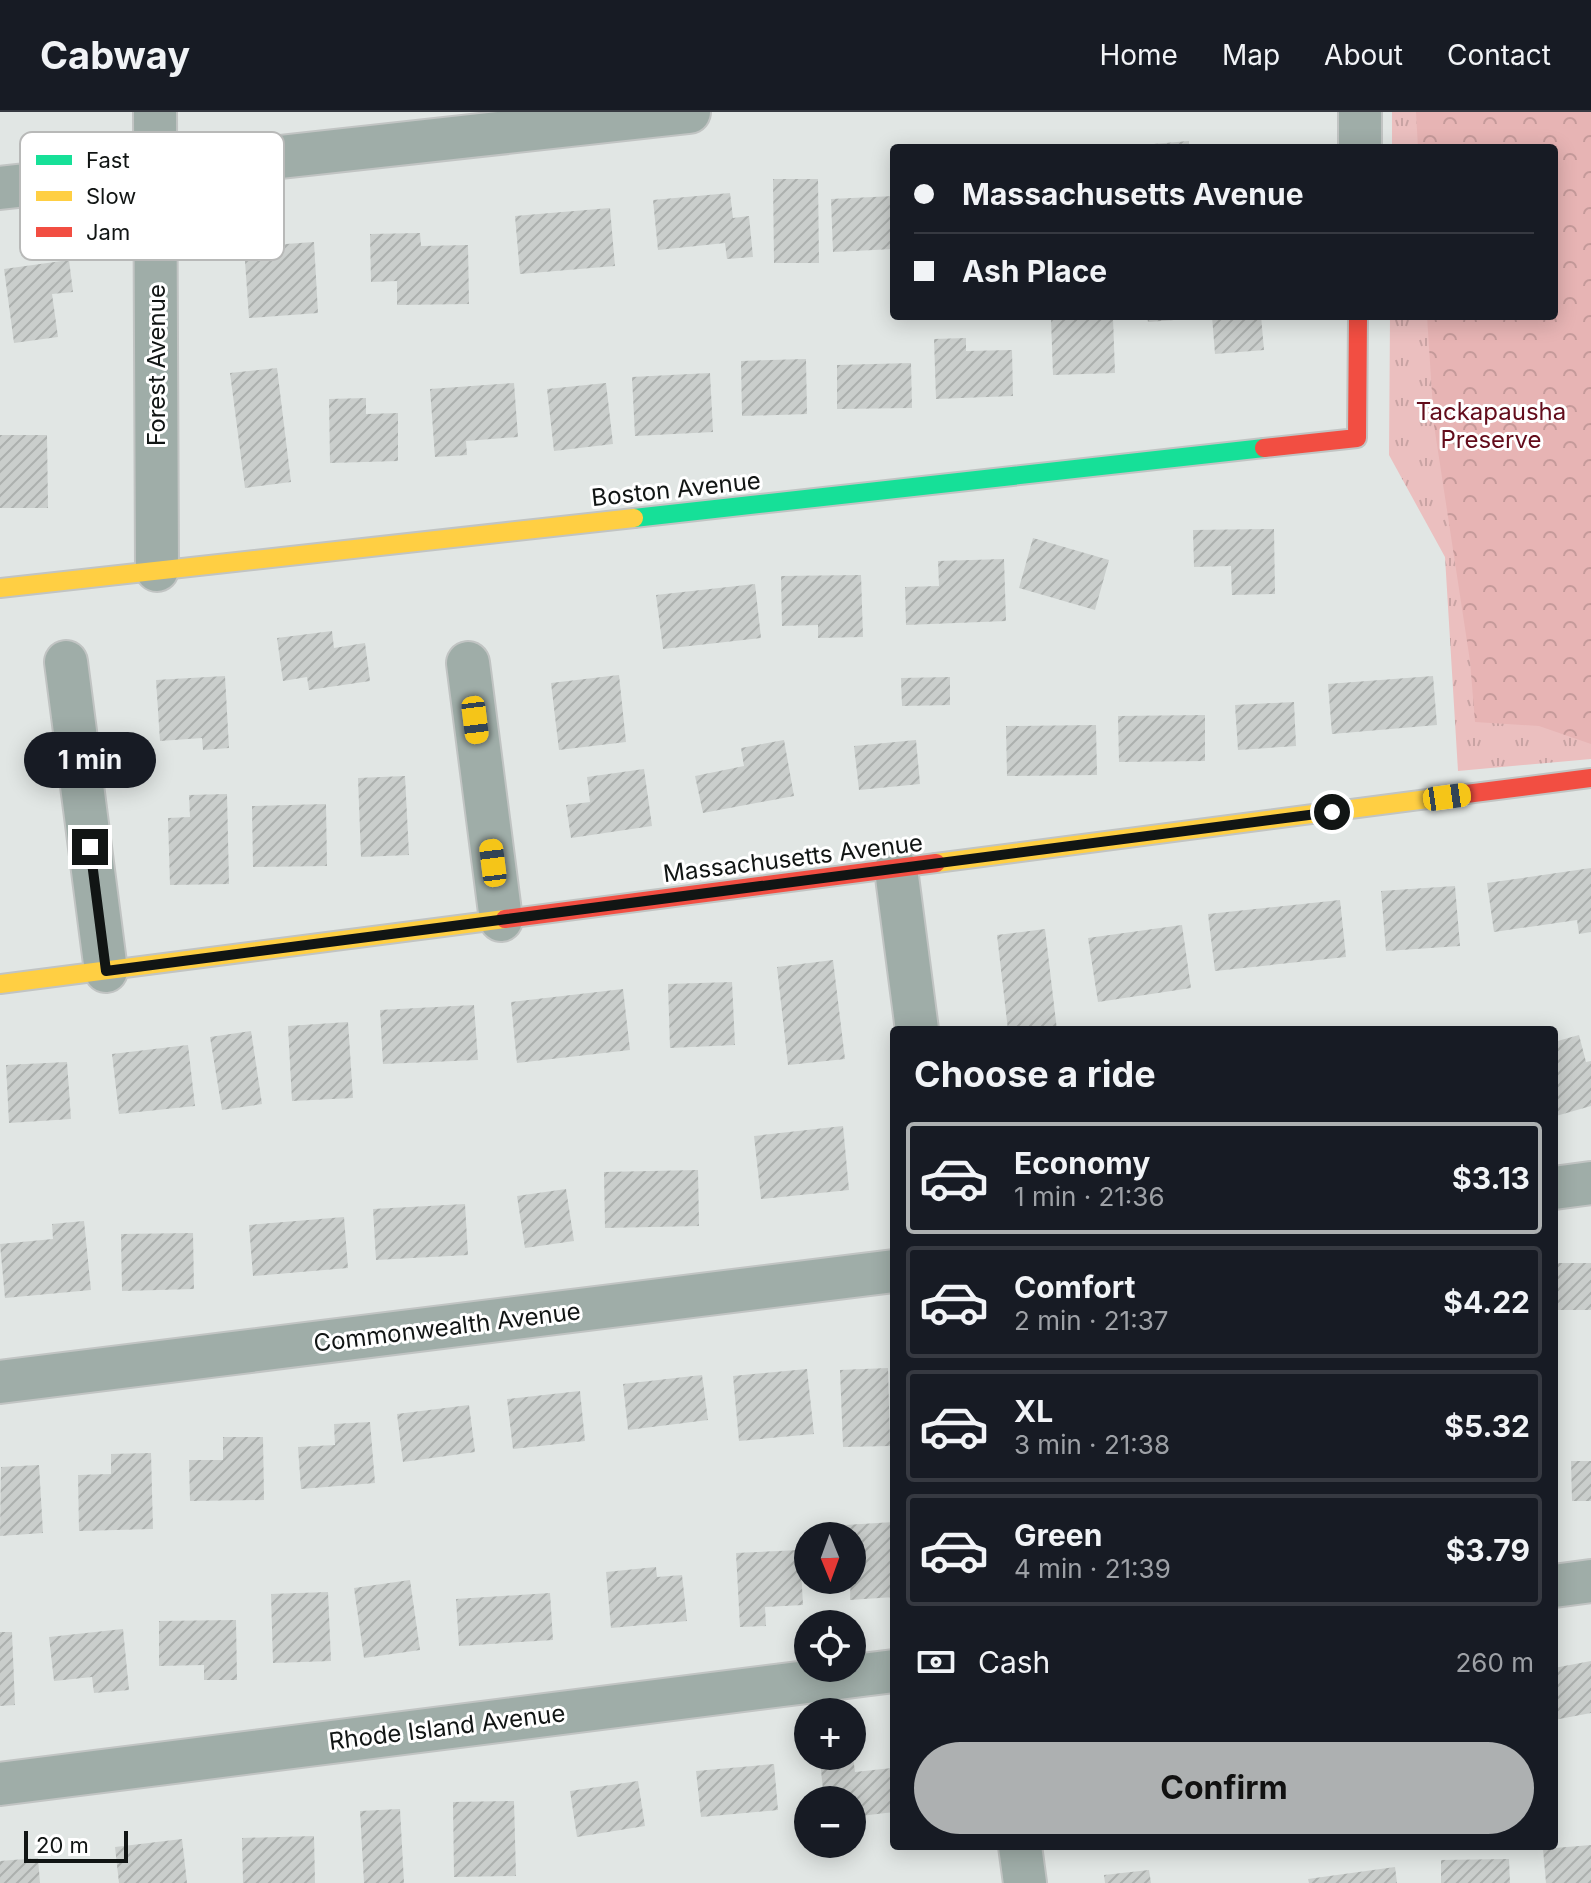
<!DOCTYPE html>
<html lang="en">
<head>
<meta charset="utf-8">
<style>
  :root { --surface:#171b24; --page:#242831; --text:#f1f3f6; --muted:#9ea1a6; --line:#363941; --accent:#adb0b1 }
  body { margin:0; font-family:Inter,sans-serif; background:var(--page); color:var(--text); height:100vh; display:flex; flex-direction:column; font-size:30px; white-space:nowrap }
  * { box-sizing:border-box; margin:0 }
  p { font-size:26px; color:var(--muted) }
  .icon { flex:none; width:44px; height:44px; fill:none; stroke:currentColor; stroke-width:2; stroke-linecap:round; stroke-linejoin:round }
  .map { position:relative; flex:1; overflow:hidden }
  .sheet { position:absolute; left:890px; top:914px; width:668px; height:824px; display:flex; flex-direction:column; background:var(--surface); border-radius:8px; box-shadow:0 4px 20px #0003 }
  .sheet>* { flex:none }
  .guide { position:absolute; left:890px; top:32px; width:668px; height:176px; border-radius:8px; box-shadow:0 4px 20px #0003; display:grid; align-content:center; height:176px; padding:0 24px; background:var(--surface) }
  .needle { width:52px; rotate:179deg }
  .tools { position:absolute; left:794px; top:1410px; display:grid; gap:16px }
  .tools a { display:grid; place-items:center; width:72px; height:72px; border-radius:50%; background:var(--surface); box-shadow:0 4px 20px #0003; font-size:40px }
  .scale { position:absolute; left:24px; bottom:20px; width:104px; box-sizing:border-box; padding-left:8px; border:4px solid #111514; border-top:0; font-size:22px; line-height:28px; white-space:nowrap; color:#111514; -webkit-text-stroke:6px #fff; paint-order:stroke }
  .end { position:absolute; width:36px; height:36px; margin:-18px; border:10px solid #111514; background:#fff; box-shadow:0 0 0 4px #fff }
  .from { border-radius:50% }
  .bubble { position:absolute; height:56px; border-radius:28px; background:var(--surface); box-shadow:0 4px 20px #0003; font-size:26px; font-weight:700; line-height:56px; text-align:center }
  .car { position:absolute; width:24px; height:48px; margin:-24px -12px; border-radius:10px; box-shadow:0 0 6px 2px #0007; background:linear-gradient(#f5c518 24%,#345 0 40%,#f5c518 0 76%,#345 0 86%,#f5c518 0) }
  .guide b { display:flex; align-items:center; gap:28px; height:76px; font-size:30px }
  .guide b+b { border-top:2px solid var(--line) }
  .guide i { width:20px; height:20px; background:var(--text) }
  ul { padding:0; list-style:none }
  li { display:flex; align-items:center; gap:24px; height:112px; margin:0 16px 12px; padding:0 8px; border:4px solid var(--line); border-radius:8px }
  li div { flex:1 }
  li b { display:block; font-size:30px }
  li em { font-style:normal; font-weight:700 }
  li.selected { border-color:var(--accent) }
  li>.icon { width:72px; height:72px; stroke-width:1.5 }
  h2 { padding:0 24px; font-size:36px; line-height:96px }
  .pay { display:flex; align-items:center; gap:20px; height:88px; padding:0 24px; font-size:30px }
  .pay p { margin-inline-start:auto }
  .action { display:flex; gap:16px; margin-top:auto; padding:16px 24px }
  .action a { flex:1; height:92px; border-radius:48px; background:var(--accent); color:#111; font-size:32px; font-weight:700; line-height:92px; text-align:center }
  header { display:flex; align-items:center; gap:48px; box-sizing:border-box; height:112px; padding:0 40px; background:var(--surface); border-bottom:2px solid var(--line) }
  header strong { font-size:38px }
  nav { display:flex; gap:44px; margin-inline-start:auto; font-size:28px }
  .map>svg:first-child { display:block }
</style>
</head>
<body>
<header>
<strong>Cabway</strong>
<nav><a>Home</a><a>Map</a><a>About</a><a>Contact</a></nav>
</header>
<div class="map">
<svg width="1591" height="1771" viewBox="0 0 1591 1771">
  <defs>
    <pattern id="grass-tufts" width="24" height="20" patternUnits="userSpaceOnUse" patternTransform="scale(2)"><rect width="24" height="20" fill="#ebbfbf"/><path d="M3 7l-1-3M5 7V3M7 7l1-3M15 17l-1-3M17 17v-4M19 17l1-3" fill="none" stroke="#c8a3a3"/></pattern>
    <pattern id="forest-crowns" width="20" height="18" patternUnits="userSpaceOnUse" patternTransform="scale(2)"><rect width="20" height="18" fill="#e7b4b4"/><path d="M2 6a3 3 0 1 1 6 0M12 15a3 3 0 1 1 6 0" fill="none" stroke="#c59a9a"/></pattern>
    <pattern id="building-hatch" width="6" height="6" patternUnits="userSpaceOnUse" patternTransform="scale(2)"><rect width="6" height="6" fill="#cacecc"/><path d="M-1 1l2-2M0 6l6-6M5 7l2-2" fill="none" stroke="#acb0ae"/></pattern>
  </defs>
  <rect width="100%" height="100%" fill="#e1e6e4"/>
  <path fill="url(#grass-tufts)" d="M1392,0H1591V647L1458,659L1445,445L1389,343L1390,204H1554V36H1392Z"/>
  <path fill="url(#forest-crowns)" d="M1416,0H1591V632L1539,614L1475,610L1470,549L1434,313L1427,204H1554V36H1418Z"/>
  <path fill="url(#building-hatch)" d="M1189,29V36H1129V34Z
    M773,67H818L819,151H774Z
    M730,81L733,106L749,104L753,145L727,147L725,131L658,138L653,88Z
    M894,84V137L833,140L831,87Z
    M610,96L615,154L520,162L515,104Z
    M420,121L421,134L468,133L469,192L397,193V169L371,170L370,122Z
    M314,130L318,201L249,206L244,135Z
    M69,148L73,180L52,182L58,225L14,231L4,157Z
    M1147,204H1200V206L1148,210Z
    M1212,204H1261L1264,238L1215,242Z
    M1113,206L1115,261L1053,263L1051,207Z
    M966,226V239L1012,238L1013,284L936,287L934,227Z
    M806,247L807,302L742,304L741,249Z
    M911,251L912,296L837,297V253Z
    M277,256L291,370L245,376L230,261Z
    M710,261L713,320L635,324L632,265Z
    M514,271L518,325L466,329L467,343L435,345L430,277Z
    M606,271L613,332L554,339L547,277Z
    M366,286V302L398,301V349L330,351L329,287Z
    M0,323H47L48,396H0Z
    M1274,417L1275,482L1232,483L1231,454L1194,455L1193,418Z
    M1033,426L1109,448L1095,498L1019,476Z
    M1004,447L1006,509L906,513L905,475L939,474L938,449Z
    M861,463L863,525L818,526V513L782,514L781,464Z
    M755,472L761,526L663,537L656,483Z
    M332,519L334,536L365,531L370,569L309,578L307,565L283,569L277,526Z
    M619,563L626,630L559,638L551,571Z
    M225,564L229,636L203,638L202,626L160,629L156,568Z
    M1433,564L1437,613L1332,622L1328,572Z
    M950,565V593L902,594L901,566Z
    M1294,590L1296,634L1238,638L1235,593Z
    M1205,603V649L1119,650L1118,604Z
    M1096,613L1097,663L1007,664L1006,614Z
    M784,628L794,684L703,701L695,664L744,654L741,636Z
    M916,628L920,672L859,678L854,634Z
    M644,657L652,714L571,726L566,693L590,690L587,665Z
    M405,664L409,743L361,745L358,666Z
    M227,682L229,772L170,773L168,706L190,705L189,683Z
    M326,692L327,754L253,755L252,694Z
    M1591,756V820L1579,822L1577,808L1494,820L1487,771Z
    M1455,774L1460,834L1386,839L1381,779Z
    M1340,788L1346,845L1215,859L1208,802Z
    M1182,813L1191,876L1098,890L1088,826Z
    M1045,817L1057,918H1008L997,823Z
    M833,848L845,947L788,953L777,855Z
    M732,870L735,933L670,936L668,872Z
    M623,877L630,938L517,951L511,890Z
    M474,893L478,948L383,952L380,898Z
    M348,910L353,986L292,989L288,914Z
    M251,919L262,992L222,998L210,925Z
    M1579,923L1586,950L1591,949V994L1556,1004L1554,930Z
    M188,933L195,994L119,1002L112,942Z
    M67,950L71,1007L9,1011L6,953Z
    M843,1014L849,1078L761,1087L754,1024Z
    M698,1058L699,1114L605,1116L604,1060Z
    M566,1077L574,1129L525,1136L517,1084Z
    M465,1092L468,1143L376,1148L373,1097Z
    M344,1105L348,1156L253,1164L249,1113Z
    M84,1109L91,1178L5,1186L0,1132L53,1127L52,1112Z
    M193,1121L194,1177L122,1179L121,1122Z
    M1554,1151H1591V1198H1554Z
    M888,1256L890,1334L843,1335L840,1258Z
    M807,1257L814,1322L739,1329L733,1264Z
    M702,1263L708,1308L628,1318L623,1272Z
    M580,1279L585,1329L513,1337L507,1287Z
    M469,1293L475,1340L403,1350L397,1302Z
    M370,1310L375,1371L301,1377L298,1335L335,1333L334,1312Z
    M223,1325H263L264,1388L190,1389L189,1348H223Z
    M151,1341L153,1417L79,1419L78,1363L111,1362V1342Z
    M1571,1349H1591V1389H1572Z
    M39,1353L43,1421L0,1424L1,1355Z
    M894,1410V1485L850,1488L852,1424H846L845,1413Z
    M800,1438L803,1493L765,1495L766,1514L740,1515L736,1441Z
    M656,1455L657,1465L682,1463L687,1509L611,1516L606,1460Z
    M410,1468L420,1538L364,1546L354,1476Z
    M328,1480L331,1549L273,1551L271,1482Z
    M550,1481L553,1528L459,1534L456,1487Z
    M236,1508L237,1568H204V1553L159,1554V1509Z
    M123,1517L129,1578L94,1581L92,1565L54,1569L49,1525Z
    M0,1520H12L15,1593L0,1594Z
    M1591,1549V1601L1554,1608V1556Z
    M853,1645L855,1660L892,1656L894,1700L852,1705V1688H824L820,1648Z
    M774,1652L778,1698L701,1705L696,1659Z
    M638,1669L645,1714L577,1725L570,1679Z
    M514,1689L516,1764L454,1765L453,1690Z
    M400,1697L404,1771H364L360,1699Z
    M314,1724L315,1771H243L242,1726Z
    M182,1727L187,1771H119L115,1735Z
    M1591,1733V1771H1546L1543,1737Z
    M38,1746L40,1771H0V1749Z
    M1509,1747L1510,1771H1441V1748Z
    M1395,1755L1397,1771H1309L1308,1767Z
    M1149,1758L1151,1771H1105L1104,1763Z"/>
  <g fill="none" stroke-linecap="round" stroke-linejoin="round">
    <g stroke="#c1c4c3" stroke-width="46">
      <path id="street" d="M155,0L157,458
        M1360,36V0
        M0,76L689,0
        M66,550L106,859
        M468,551L501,808
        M896,757L917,918
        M1554,1076L1591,1071
        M0,1270L894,1159
        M1554,1474L1591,1469
        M0,1672L894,1559
        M1020,1734L1025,1771"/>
    </g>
    <g stroke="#c1c4c3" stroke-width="22">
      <path id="fast" d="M634,406L1264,336"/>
    </g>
    <g stroke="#c1c4c3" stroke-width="22">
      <path id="slow" d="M0,476L634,406
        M936,751L1466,682
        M0,872L505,807"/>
    </g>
    <g stroke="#c1c4c3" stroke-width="22">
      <path id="jam" d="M1264,336L1357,326L1358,204
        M1466,682L1591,666
        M505,807L936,751"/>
    </g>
    <use href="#street" stroke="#9fada8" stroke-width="42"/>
    <use href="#fast" stroke="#16e098" stroke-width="18"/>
    <use href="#slow" stroke="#ffcf43" stroke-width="18"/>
    <use href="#jam" stroke="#f24e42" stroke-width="18"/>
  </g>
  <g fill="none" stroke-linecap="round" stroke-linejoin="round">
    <path stroke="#111514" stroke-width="10" d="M90,735L106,859L1332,700"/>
  </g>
  <g text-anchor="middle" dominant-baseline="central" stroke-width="6" stroke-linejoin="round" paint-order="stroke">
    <g font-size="24" fill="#111514" stroke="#fff">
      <text transform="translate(156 253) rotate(-90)">Forest Avenue</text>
      <text transform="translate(676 377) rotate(-6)">Boston Avenue</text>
      <text transform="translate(793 746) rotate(-7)">Massachusetts Avenue</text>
      <text transform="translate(447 1215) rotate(-7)">Commonwealth Avenue</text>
      <text transform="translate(447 1615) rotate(-7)">Rhode Island Avenue</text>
    </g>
    <g font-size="24" fill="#630c1b" stroke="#fff">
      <text x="1491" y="299">Tackapausha<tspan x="1491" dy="28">Preserve</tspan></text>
    </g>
  </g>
  <rect x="20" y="20" width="264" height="128" rx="12" fill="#fff" stroke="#b8b9b8" stroke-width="2"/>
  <rect x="36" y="43" width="36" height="10" fill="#16e098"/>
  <rect x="36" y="79" width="36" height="10" fill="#ffcf43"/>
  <rect x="36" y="115" width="36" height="10" fill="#f24e42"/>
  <g font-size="22" fill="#111514">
    <text x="86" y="56">Fast</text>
    <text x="86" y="92">Slow</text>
    <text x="86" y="128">Jam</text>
  </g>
</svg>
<div class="tools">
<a><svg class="needle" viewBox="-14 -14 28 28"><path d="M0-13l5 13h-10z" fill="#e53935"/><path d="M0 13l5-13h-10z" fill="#9ea1a6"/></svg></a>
<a><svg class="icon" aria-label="locate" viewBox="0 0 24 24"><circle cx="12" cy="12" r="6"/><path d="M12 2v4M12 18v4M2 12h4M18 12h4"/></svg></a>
<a>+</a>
<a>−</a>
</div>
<div class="scale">20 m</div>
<i class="end from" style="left:1332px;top:700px"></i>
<i class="end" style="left:90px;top:735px"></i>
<div class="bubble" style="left:24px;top:620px;width:132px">1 min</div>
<i class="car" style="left:475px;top:608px;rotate:173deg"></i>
<i class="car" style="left:1447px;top:685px;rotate:82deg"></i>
<i class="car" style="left:493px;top:751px;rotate:353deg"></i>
<div class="guide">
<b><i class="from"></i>Massachusetts Avenue</b>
<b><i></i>Ash Place</b>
</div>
<section class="sheet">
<h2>Choose a ride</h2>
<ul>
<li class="selected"><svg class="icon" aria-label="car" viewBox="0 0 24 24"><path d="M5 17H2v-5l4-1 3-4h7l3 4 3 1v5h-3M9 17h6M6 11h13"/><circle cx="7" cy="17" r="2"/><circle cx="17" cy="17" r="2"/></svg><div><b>Economy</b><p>1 min · 21:36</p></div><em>$3.13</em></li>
<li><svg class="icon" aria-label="car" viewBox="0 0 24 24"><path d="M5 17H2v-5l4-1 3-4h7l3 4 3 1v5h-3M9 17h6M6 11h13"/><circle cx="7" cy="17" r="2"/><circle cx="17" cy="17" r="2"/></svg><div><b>Comfort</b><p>2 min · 21:37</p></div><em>$4.22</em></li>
<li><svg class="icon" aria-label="car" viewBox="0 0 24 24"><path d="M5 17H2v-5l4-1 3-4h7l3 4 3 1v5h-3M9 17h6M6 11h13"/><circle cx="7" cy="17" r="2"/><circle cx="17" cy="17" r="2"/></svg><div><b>XL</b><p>3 min · 21:38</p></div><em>$5.32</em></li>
<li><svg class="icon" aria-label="car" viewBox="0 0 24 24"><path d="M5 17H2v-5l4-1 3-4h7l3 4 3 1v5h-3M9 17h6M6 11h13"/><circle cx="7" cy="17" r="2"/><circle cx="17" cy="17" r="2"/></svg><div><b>Green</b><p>4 min · 21:39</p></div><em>$3.79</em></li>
</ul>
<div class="pay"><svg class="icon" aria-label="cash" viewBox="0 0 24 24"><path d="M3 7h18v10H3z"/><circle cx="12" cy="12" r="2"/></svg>Cash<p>260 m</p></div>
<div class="action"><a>Confirm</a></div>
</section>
</div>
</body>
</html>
